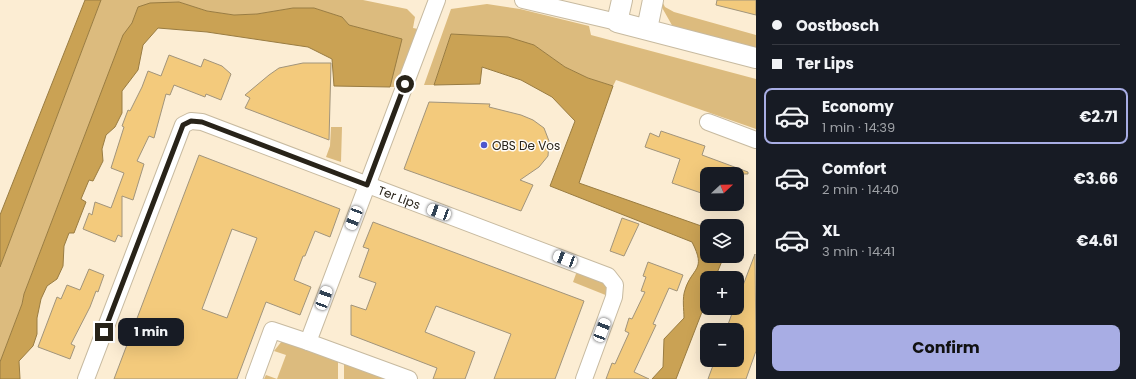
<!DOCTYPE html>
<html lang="en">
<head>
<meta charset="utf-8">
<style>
  :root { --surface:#171b24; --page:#20242c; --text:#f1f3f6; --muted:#9ea1a6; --line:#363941; --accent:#a8ade4 }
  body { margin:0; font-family:Poppins,sans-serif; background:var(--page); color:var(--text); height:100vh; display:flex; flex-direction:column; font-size:15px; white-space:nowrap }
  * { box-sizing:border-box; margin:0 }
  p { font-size:13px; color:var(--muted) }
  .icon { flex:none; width:22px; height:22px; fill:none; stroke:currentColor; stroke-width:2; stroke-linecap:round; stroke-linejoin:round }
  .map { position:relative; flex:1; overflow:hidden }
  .details { display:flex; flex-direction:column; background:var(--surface); width:380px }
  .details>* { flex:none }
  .top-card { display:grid; align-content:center; height:88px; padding:0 16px; background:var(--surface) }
  .needle { width:26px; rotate:68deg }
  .tools { position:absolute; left:700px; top:167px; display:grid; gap:8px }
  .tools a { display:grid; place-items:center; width:44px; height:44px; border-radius:8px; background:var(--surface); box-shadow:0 4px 16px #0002; font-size:20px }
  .end { position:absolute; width:18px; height:18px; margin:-9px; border:5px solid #282319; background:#fff; box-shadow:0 0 0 2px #fff }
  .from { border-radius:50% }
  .bubble { position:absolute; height:28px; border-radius:8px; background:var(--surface); box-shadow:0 4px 16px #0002; font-size:13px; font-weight:700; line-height:28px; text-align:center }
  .car { position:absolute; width:12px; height:24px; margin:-12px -6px; border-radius:5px; box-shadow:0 0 3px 1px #0007; background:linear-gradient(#fff 24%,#345 0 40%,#fff 0 76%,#345 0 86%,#fff 0) }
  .top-card b { display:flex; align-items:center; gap:14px; height:38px; font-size:15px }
  .top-card b+b { border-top:1px solid var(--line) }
  .top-card i { width:10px; height:10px; background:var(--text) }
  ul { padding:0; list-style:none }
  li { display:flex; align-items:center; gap:12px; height:56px; margin:0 8px 6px; padding:0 8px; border:2px solid transparent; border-radius:8px }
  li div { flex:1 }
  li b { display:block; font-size:15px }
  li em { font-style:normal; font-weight:700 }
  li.selected { border-color:var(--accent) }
  li>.icon { width:36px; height:36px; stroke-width:1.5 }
  .action { display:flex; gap:8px; margin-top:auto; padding:8px 16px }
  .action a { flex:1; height:46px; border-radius:8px; background:var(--accent); color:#111; font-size:16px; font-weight:700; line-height:46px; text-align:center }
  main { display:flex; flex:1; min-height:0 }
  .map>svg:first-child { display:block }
</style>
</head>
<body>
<main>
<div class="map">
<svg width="756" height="379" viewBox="0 0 756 379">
  <rect width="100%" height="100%" fill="#fcedd3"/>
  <path fill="#dcbb7e" d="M101,0H363L407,9L415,17L413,28L418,29L396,87H390L401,39L349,25L342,17L314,8H293L257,14L234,15L207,11L179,2L138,7L132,24L123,36L24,294L22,304L0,362V267Z
    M662,1L665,7L674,12L756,35V49L673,27L660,4Z
    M487,4L520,9L589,26L591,35L756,79V129L616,80L613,86L588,78L565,67L534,45L451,34L434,85H424L451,9Z
    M331,127H342L341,162L326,157L330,146Z
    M577,271L600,280L607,286L608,296L573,282Z
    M282,341L338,358V379H264L266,375L277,379L286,355L274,351Z
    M344,360L391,379H344Z"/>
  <path fill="#caa254" stroke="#997c42" d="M85,0H101L0,267V215Z
    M179,2L207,11L234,15L257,14L293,8H314L342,17L349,25L402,39L390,87L334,86L332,59L308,47L207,32L158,28L143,45L138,70L122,91V113L115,127L106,135L102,149L103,161L93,181L89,180L81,199L86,202L74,233H69L64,246L63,266L57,279L47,286L41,299L37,318V334L33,346L19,361L20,379H0V362L22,304L24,294L123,35L132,23L138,7L150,3Z
    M451,34L508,37L534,45L565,67L588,78L613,86L579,183L707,228V256H724L715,278H707V299L676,379H652L663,367L664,339L684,318C684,310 682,298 685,290C692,267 707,271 692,242L550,186L575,121L552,97L521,80L482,67L480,84L434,85Z"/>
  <path fill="#f3ca7c" stroke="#a1947b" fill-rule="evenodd" d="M717,0H756V15L716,5Z
    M169,55L201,67L204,59L222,66L231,74L221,100L206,94L205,97L174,85L170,95L166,94L154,138L149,136L137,161L144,164L133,200L122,196V237L118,235L115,242L83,229L89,213L92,215L95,202L111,208L124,173L111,168L124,127L122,126L128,110L130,111L142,87L148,71L161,76Z
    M303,63H331L329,140L245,108L250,98L245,95L269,75L279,68Z
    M429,102L490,104L489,107L521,115L533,120L544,128L549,141L548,156L539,167L520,180L533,185L521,211L404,169Z
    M661,131L705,146L702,155L748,172V174H707V195L672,183L680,159L645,147L650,133L659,137Z
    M199,155L340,209L330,237L315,231L305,256H303L294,280L311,287L300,315L266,302L237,379H114ZM232,229L257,238L227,318L202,309Z
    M622,218L639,224L624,256L610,251Z
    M373,222L584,301L555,379H494L511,334L436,306L425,332L475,352L465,379H433L437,368L351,335V305L366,310L376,283L359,277L369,249L363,247Z
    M755,254L756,351L746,379H708L715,360H737V330H726L734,308H737V301Z
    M648,262L683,275L677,291L669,288L653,324L656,325L634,372L649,379H606L612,363L615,364L629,333L625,331L629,318L632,319L645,292L641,291L646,277L643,276Z
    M89,269L104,275L98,292L96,291L90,307L71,344L75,346L70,359L38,347L57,297L61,299L67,285L80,290Z"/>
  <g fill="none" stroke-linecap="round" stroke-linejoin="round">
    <g stroke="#c7baa0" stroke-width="18">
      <g id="minor">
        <path d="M523,0L617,22"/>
        <path d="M708,122L756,140"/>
        <path d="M308,342L409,379"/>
        <path id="s1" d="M86,379L183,125L191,121L202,122L608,276L615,285L614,297L584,379"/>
        <path d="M254,379L272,330L308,342L437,0"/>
      </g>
    </g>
    <g stroke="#c7baa0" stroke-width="22">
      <path id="tertiary" d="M622,0L617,22L756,58
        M647,29L653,0"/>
    </g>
    <use href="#minor" stroke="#fff" stroke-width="16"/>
    <use href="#tertiary" stroke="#fff" stroke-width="20"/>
  </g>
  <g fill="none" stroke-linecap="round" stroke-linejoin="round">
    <path stroke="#282319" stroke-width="5" d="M104,332L183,125L191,121L202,122L367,185L405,84"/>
  </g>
  <circle fill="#4e57cd" stroke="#fffcf7" stroke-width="1.5" cx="484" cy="145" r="4"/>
  <g text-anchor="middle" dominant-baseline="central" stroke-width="3" stroke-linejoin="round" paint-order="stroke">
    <g font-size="12" fill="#282319" stroke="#fffcf7" text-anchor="start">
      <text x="492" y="145">OBS De Vos</text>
    </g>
    <g font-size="12" fill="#282319" stroke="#fffcf7">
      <text stroke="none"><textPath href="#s1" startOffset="503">Ter Lips</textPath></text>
    </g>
  </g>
</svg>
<div class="tools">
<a><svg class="needle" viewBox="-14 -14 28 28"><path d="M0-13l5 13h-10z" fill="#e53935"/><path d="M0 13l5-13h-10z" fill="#9ea1a6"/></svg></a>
<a><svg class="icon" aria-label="layers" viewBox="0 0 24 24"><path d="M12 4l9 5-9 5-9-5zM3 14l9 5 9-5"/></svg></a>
<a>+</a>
<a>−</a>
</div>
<i class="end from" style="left:405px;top:84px"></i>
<i class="end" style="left:104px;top:332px"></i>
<div class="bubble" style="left:118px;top:318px;width:66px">1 min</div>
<i class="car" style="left:439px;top:212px;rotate:290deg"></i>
<i class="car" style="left:354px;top:218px;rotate:201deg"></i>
<i class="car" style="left:565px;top:259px;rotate:291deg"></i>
<i class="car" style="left:324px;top:298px;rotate:20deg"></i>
<i class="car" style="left:602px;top:330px;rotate:21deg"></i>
</div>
<section class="details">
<div class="top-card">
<b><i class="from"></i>Oostbosch</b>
<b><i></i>Ter Lips</b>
</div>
<ul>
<li class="selected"><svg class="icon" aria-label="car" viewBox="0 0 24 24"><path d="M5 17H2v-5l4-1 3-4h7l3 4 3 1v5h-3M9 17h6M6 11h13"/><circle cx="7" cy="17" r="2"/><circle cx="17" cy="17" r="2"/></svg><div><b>Economy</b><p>1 min · 14:39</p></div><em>€2.71</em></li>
<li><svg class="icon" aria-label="car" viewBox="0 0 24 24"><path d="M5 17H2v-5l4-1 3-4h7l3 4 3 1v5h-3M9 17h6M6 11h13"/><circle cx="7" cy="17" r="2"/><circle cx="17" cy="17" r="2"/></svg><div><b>Comfort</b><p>2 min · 14:40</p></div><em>€3.66</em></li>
<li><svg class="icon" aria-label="car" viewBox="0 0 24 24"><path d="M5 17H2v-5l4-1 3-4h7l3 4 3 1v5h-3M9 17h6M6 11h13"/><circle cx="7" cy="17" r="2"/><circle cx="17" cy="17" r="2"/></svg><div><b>XL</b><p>3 min · 14:41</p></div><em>€4.61</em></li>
</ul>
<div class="action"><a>Confirm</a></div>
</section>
</main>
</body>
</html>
